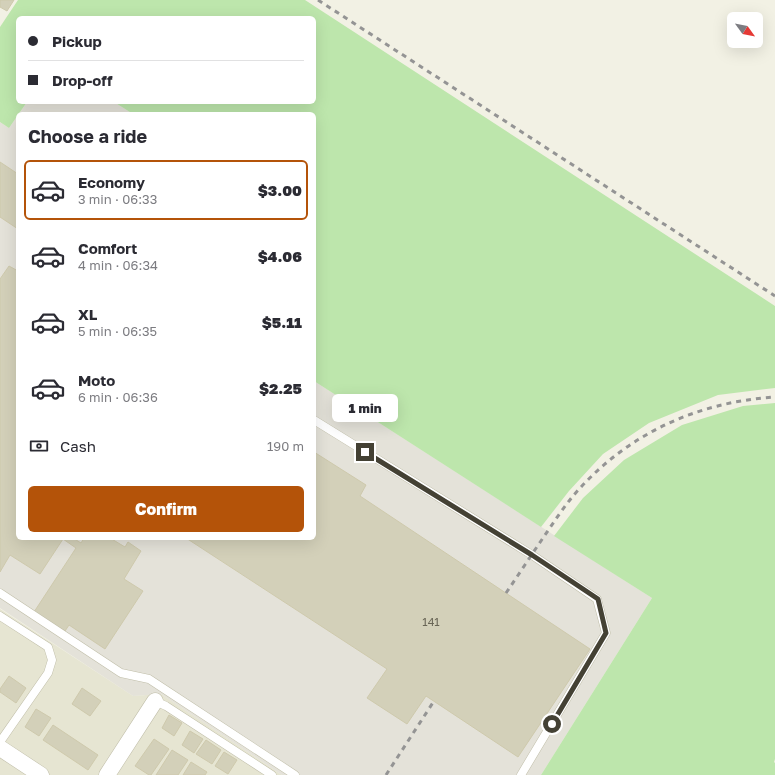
<!DOCTYPE html>
<html lang="en">
<head>
<meta charset="utf-8">
<style>
  :root { --surface:#fff; --page:#f2f2f3; --text:#2b2b33; --muted:#7c7c81; --line:#e1e1e2; --accent:#b45309 }
  body { margin:0; font-family:"Golos Text",sans-serif; background:var(--page); color:var(--text); height:100vh; display:flex; flex-direction:column; font-size:15px; white-space:nowrap }
  * { box-sizing:border-box; margin:0 }
  p { font-size:13px; color:var(--muted) }
  .icon { flex:none; width:22px; height:22px; fill:none; stroke:currentColor; stroke-width:2; stroke-linecap:round; stroke-linejoin:round }
  .map { position:relative; flex:1; overflow:hidden }
  .details { position:absolute; left:16px; top:112px; width:300px; height:428px; display:flex; flex-direction:column; background:var(--surface); border-radius:6px; box-shadow:0 4px 16px #0002 }
  .details>* { flex:none }
  .hud { position:absolute; left:16px; top:16px; width:300px; height:88px; border-radius:6px; box-shadow:0 4px 16px #0002; display:grid; align-content:center; height:88px; padding:0 12px; background:var(--surface) }
  .needle { width:26px; rotate:123deg }
  .tools { position:absolute; left:727px; top:12px; display:grid; gap:8px }
  .tools a { display:grid; place-items:center; width:36px; height:36px; border-radius:6px; background:var(--surface); box-shadow:0 4px 16px #0002; font-size:20px }
  .end { position:absolute; width:18px; height:18px; margin:-9px; border:5px solid #444134; background:#fff; box-shadow:0 0 0 2px #fff }
  .from { border-radius:50% }
  .bubble { position:absolute; height:28px; border-radius:6px; background:var(--surface); box-shadow:0 4px 16px #0002; font-size:13px; font-weight:800; line-height:28px; text-align:center }
  .hud b { display:flex; align-items:center; gap:14px; height:38px; font-size:15px }
  .hud b+b { border-top:1px solid var(--line) }
  .hud i { width:10px; height:10px; background:var(--text) }
  ul { padding:0; list-style:none }
  li { display:flex; align-items:center; gap:12px; height:60px; margin:0 8px 6px; padding:0 4px; border:2px solid transparent; border-radius:6px }
  li div { flex:1 }
  li b { display:block; font-size:15px }
  li em { font-style:normal; font-weight:800 }
  li.current { border-color:var(--accent) }
  li>.icon { width:36px; height:36px; stroke-width:1.5 }
  h2 { padding:0 12px; font-size:18px; line-height:48px }
  .pay { display:flex; align-items:center; gap:10px; height:44px; padding:0 12px; font-size:15px }
  .pay p { margin-inline-start:auto }
  .button { display:flex; gap:8px; margin-top:auto; padding:8px 12px }
  .button a { flex:1; height:46px; border-radius:6px; background:var(--accent); color:#fff; font-size:16px; font-weight:800; line-height:46px; text-align:center }
  .map>svg:first-child { display:block }
</style>
</head>
<body>
<div class="map">
<svg width="775" height="775" viewBox="0 0 775 775">
  <rect width="100%" height="100%" fill="#f2f1e4"/>
  <path fill="#e6e5d2" d="M0,609L133,696L161,694L282,775H0Z"/>
  <path fill="#e4e2d9" d="M27,102H114L133,114H19Z
    M18,115V538H314V381L652,598L541,775H282L161,694L133,696L0,608V122L9,128Z"/>
  <path fill="#bde6ac" d="M18,0H305L775,306V388L718,395L649,423L603,454L569,491L541,527L314,381V114H133L114,102H314V18H18V102H27L9,128L0,122V27Z
    M775,403V759L774,762L775,763V775H541L652,598L554,536L583,498L624,460L682,425L743,406Z"/>
  <path fill="#d3d0b9" stroke="#cec9ac" d="M0,0H14L7,11L0,7Z
    M0,162L18,174V229L0,217Z
    M9,266L18,271V538H73L81,543L84,538H110L125,547L128,542L141,551L124,579L143,591L105,649L69,625L65,631L34,612L76,548L63,539L40,574L10,555L0,572V279Z
    M314,452L366,485L360,496L590,649L518,757L426,696L407,724L367,698L387,669L186,538H314Z
    M9,676L26,688L16,703L0,692V689Z
    M82,688L101,701L90,716L72,704Z
    M36,709L51,718L39,736L25,727Z
    M169,715L182,723L174,736L162,728Z
    M53,725L98,755L88,770L43,740Z
    M190,731L203,739L194,753L182,745Z
    M154,739L169,749L151,775H149L135,766Z
    M206,740L221,750L212,764L196,754Z
    M172,750L188,760L178,775H156Z
    M224,752L237,760L228,774L215,766Z
    M191,762L207,772L205,775H183Z"/>
  <g fill="none" stroke-linecap="round" stroke-linejoin="round">
    <g stroke="#c0bea9" stroke-width="9">
      <path id="service" d="M314,420L532,555L597,599L606,633L521,775
        M0,593L121,673L149,679L295,775
        M0,616L48,647L52,660L48,673L0,742
        M155,701L166,706L272,775"/>
    </g>
    <g stroke="#c0bea9" stroke-width="17">
      <path id="minor" d="M0,748L41,775
        M107,775L155,701"/>
    </g>
    <use href="#service" stroke="#fff" stroke-width="8"/>
    <use href="#minor" stroke="#fff" stroke-width="16"/>
    <path stroke="#949494" stroke-width="3" stroke-dasharray="5 5" stroke-linecap="butt" d="M318,0L775,296
      M506,593C519,574 532,554 545,535C554,522 563,508 573,496C625,435 696,402 775,397
      M386,775L434,701"/>
  </g>
  <g fill="none" stroke-linecap="round" stroke-linejoin="round">
    <path stroke="#444134" stroke-width="5" d="M365,452L532,555L598,599L606,633L552,724"/>
  </g>
  <g text-anchor="middle" dominant-baseline="central" stroke-width="4" stroke-linejoin="round" paint-order="stroke">
    <g font-size="11" fill="#686555">
      <text x="431" y="621">141</text>
    </g>
  </g>
</svg>
<div class="tools">
<a><svg class="needle" viewBox="-14 -14 28 28"><path d="M0-13l5 13h-10z" fill="#e53935"/><path d="M0 13l5-13h-10z" fill="#7c7c81"/></svg></a>
</div>
<i class="end from" style="left:552px;top:724px"></i>
<i class="end" style="left:365px;top:452px"></i>
<div class="bubble" style="left:332px;top:394px;width:66px">1 min</div>
<div class="hud">
<b><i class="from"></i>Pickup</b>
<b><i></i>Drop-off</b>
</div>
<section class="details">
<h2>Choose a ride</h2>
<ul>
<li class="current"><svg class="icon" aria-label="car" viewBox="0 0 24 24"><path d="M5 17H2v-5l4-1 3-4h7l3 4 3 1v5h-3M9 17h6M6 11h13"/><circle cx="7" cy="17" r="2"/><circle cx="17" cy="17" r="2"/></svg><div><b>Economy</b><p>3 min · 06:33</p></div><em>$3.00</em></li>
<li><svg class="icon" aria-label="car" viewBox="0 0 24 24"><path d="M5 17H2v-5l4-1 3-4h7l3 4 3 1v5h-3M9 17h6M6 11h13"/><circle cx="7" cy="17" r="2"/><circle cx="17" cy="17" r="2"/></svg><div><b>Comfort</b><p>4 min · 06:34</p></div><em>$4.06</em></li>
<li><svg class="icon" aria-label="car" viewBox="0 0 24 24"><path d="M5 17H2v-5l4-1 3-4h7l3 4 3 1v5h-3M9 17h6M6 11h13"/><circle cx="7" cy="17" r="2"/><circle cx="17" cy="17" r="2"/></svg><div><b>XL</b><p>5 min · 06:35</p></div><em>$5.11</em></li>
<li><svg class="icon" aria-label="car" viewBox="0 0 24 24"><path d="M5 17H2v-5l4-1 3-4h7l3 4 3 1v5h-3M9 17h6M6 11h13"/><circle cx="7" cy="17" r="2"/><circle cx="17" cy="17" r="2"/></svg><div><b>Moto</b><p>6 min · 06:36</p></div><em>$2.25</em></li>
</ul>
<div class="pay"><svg class="icon" aria-label="cash" viewBox="0 0 24 24"><path d="M3 7h18v10H3z"/><circle cx="12" cy="12" r="2"/></svg>Cash<p>190 m</p></div>
<div class="button"><a>Confirm</a></div>
</section>
</div>
</body>
</html>
